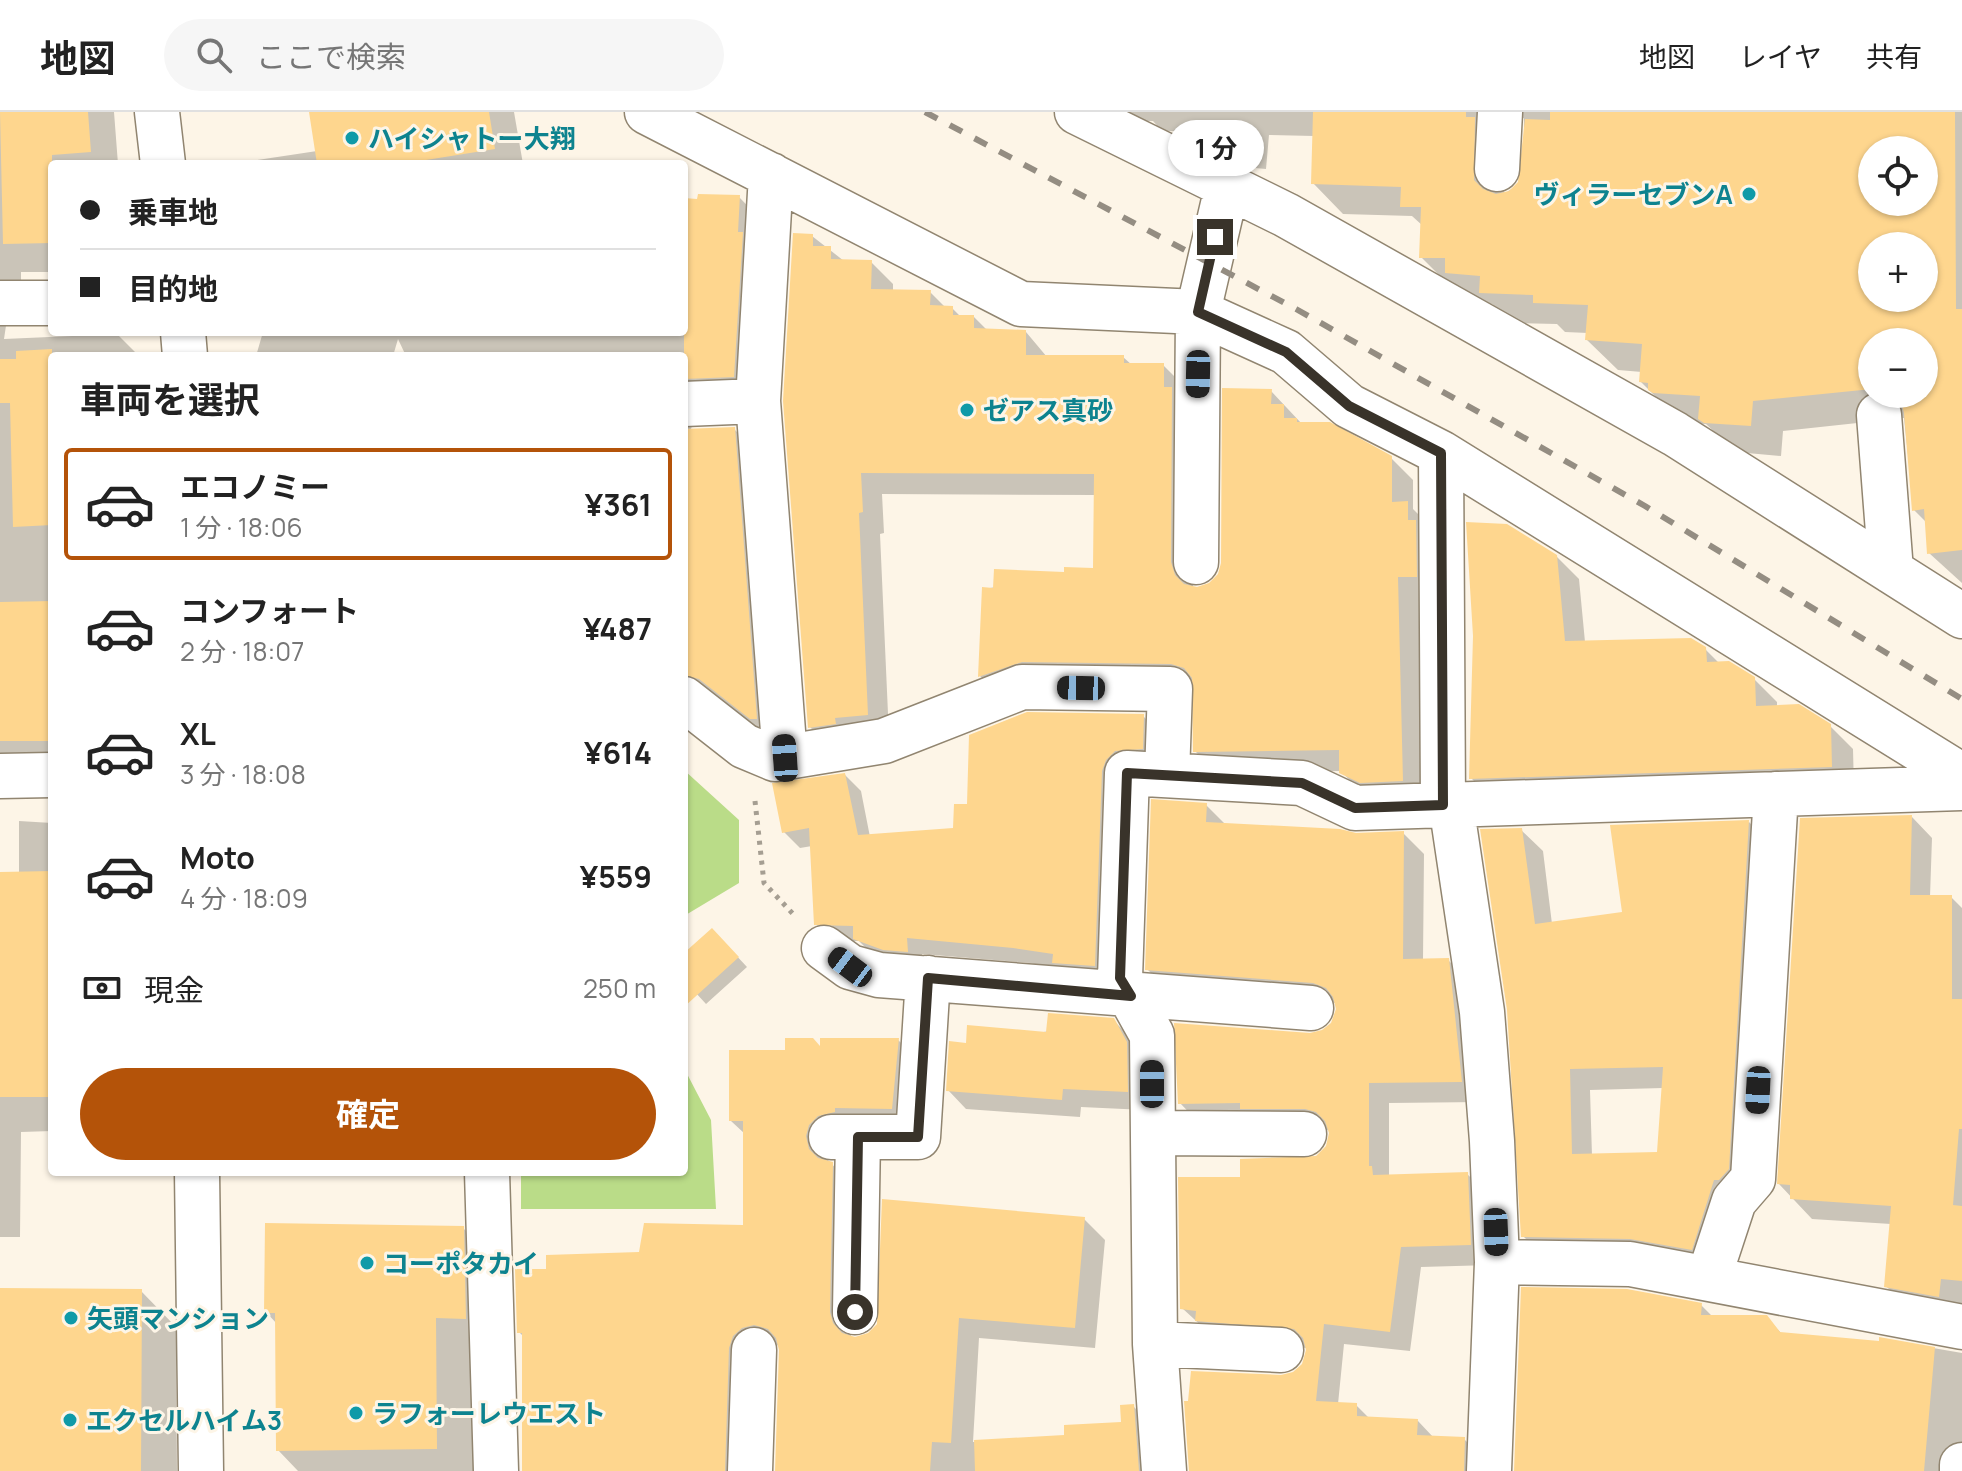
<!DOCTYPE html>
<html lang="ja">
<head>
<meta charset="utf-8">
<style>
  :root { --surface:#fff; --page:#f6f6f6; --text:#222; --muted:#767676; --line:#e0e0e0; --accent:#b45309 }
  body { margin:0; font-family:Manrope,"Noto Sans JP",sans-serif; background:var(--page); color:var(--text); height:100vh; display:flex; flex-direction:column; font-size:30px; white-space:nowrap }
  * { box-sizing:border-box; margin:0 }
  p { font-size:26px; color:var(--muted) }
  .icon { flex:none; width:44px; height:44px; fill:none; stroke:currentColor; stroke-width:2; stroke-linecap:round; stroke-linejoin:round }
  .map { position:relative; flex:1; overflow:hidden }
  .side { position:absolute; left:48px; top:240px; width:640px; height:824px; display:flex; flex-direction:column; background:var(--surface); border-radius:8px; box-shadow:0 2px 6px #0004 }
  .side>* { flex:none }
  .hud { position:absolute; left:48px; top:48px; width:640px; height:176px; border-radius:8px; box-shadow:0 2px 6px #0004; display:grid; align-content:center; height:176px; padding:0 32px; background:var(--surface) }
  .controls { position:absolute; left:1858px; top:24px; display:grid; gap:16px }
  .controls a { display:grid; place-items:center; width:80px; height:80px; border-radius:50%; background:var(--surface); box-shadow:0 2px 6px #0004; font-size:40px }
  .end { position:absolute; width:36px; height:36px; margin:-18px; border:10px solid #39332a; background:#fff; box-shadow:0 0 0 4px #fff }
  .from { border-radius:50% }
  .bubble { position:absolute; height:56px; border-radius:28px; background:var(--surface); box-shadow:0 2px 6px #0004; font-size:26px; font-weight:700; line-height:56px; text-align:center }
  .car { position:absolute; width:24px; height:48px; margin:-24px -12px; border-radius:10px; box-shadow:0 0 6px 2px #0007; background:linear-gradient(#222 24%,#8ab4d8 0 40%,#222 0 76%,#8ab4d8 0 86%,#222 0) }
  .hud b { display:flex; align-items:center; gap:28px; height:76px; font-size:30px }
  .hud b+b { border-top:2px solid var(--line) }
  .hud i { width:20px; height:20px; background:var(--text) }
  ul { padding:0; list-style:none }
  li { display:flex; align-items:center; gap:24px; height:112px; margin:0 16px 12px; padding:0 16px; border:4px solid transparent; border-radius:8px }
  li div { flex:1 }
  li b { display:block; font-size:30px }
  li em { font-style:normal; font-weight:700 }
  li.selected { border-color:var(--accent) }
  li>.icon { width:72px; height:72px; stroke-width:1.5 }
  h2 { padding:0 32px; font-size:36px; line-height:96px }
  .pay { display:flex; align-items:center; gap:20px; height:88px; padding:0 32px; font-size:30px }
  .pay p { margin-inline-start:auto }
  .cta { display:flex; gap:16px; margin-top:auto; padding:16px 32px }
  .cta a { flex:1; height:92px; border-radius:48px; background:var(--accent); color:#fff; font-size:32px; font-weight:700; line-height:92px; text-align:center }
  header { display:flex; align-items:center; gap:48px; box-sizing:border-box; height:112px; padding:0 40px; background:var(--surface); border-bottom:2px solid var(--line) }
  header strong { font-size:38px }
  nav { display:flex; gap:44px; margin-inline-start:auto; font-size:28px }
  .search { width:560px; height:72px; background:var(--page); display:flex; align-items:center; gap:20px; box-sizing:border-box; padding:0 28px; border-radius:44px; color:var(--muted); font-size:30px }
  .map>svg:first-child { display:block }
</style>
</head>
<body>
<header>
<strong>地図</strong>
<div class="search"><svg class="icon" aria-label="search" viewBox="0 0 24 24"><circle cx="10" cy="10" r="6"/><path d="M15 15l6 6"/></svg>ここで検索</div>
<nav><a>地図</a><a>レイヤ</a><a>共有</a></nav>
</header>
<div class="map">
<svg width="1962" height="1359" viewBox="0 0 1962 1359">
  <rect width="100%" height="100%" fill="#fdf5e7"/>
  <path fill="#badc88" d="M684,658L739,708V771L684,804Z
    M684,956L711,1008L716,1097H521V1060H684Z"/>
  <path fill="#0003" fill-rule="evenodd" d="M0,0H114L118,52H52V160H21V197L7,207L4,227L117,222L139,244H52V657L0,669Z
    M311,0H514L523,52H231L317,39Z
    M1124,0H1962V471L1929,441L1927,411L1914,398L1904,306L1783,319L1781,344L1736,340L1706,312L1685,311L1671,300L1641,270L1642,260L1618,258L1587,228L1588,221L1565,220L1557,212L1511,211L1492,192L1477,191L1461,175H1451L1421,145L1423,114L1412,104L1343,102L1313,71L1314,24L1269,23L1266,57L1221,53L1200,44L1175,19H1162L1153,9H1138L1130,0ZM1524,6V59L1519,72L1504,82L1505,29L1518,8ZM1872,38H1924V90H1872ZM1872,134H1924V186H1872ZM1872,230H1924V282H1872Z
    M739,85L770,117L765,295L693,311L691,317H734L765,348L787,637L712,591L684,563V244H406L398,227L393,244H256L263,220H684Z
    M812,124L844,149L871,150L893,172V179L930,180L946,196H952L961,205H974L987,218L1026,220L1047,245H1123L1132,253H1163L1185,275L1193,299V476L1210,473L1220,463L1271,279L1302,312L1391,346L1413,368V397L1429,413L1438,486H1419L1424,690L1363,682L1341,659L1217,661L1195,639L1194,573L1045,571L1002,586L980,564L984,477L1095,458L1096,383L882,382L884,421L880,422L889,624L831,637L810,615Z
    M1556,444L1579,467L1585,530L1705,537L1720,552L1754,567L1777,590V595L1830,614L1853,637L1854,677L1494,689L1471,666Z
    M1143,604L1159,620L1158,652L1131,655L1111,870L1030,851L922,842L923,855L872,842L859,829H832L816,812L812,734L800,736L784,720L845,663L861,679L870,725L955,718L969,694Z
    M1206,693L1226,713L1356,723L1403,721L1424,742L1423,848H1448L1469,869L1482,990L1389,991V1064L1467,1062L1488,1082L1491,1153L1421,1155L1410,1239L1344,1232L1338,1292L1356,1293L1370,1307L1418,1309L1434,1326L1464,1327L1485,1348V1359H1191L1281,1265L1294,1262L1303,1253L1307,1236L1218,1229L1182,1196L1242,1067L1316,1046L1328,1035L1330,1018L1200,1012L1180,991L1310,923L1323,920L1333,912L1338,897L1335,891L1168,878L1147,857Z
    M1912,705L1932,726L1930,785H1951L1962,796V1205L1906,1195L1886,1174L1891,1112L1812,1107L1779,1072Z
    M19,709L52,711V1019L21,1020L20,1125H0V762H19Z
    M1749,710L1770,732L1749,1079L1713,1159L1545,1146L1523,1124L1521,718L1543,739L1552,812L1624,802ZM1663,976L1659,1042L1592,1044L1590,978Z
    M721,827L747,855L706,892L684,868V844Z
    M1113,908L1132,927L1145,998L1081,995L1080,1005L966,997L948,978L968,933Z
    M898,928L919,948L912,1016L829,1034L826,1046L852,1073L851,1226L869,1223L1084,1107L1105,1128L1095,1236L979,1226L973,1330L1067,1325L1123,1312L1133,1294L1154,1315L1159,1359H777L780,1234L776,1233L762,1236L746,1359H524V1225L519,1220L548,1159L640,1142L745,1115V1022L731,1009L823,938Z
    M463,1116L508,1161L481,1359H298L278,1338L277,1212L266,1200Z
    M0,1179H141L176,1215L177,1359H0Z
    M1701,1193L1713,1205H1766L1783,1223L1881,1231V1227L1962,1241V1359H1516Z"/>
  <path fill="#fed68e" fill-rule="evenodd" d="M0,0H88L91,40L52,43V131L3,132Z
    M309,0H489L495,37L401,52H317Z
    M1313,0H1466V5H1475L1474,68L1483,77L1496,82L1509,79L1518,70L1525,7L1550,8V0H1955L1956,197H1962V438L1927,442L1924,397L1912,399L1904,301L1899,282H1924V230H1872V277L1753,289L1751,314L1704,311L1698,307L1700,284L1653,281L1648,278V271L1639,270L1642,232L1585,228L1588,193L1533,191V183L1479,181L1480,164L1445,161V146H1419L1421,95H1400L1401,75L1311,72ZM1872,38H1924V90H1872ZM1872,134H1924V186H1872Z
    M698,82L740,83L738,120H743L734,265L684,267V86L697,87Z
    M793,121L813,122V134H831V147L872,148L871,177L931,178L930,193L953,194V203H974V216L1026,218V243H1124V251H1164V275H1172L1171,450L1175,463L1184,472L1197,475L1209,471L1218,462L1221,451L1222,276L1272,277L1271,292H1284V306H1297V310H1330L1392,344V390L1408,389V408H1416L1417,465H1398L1403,669L1360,671L1339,661V638L1193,640L1192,566L1184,556L1171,552L1022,550L978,565L982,475L993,476L994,457L1064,460V455L1093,456L1094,362L861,361L863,400L859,401L868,603L835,606L836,612L808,616L783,289Z
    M52,237V413L13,415L10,291H0V247H16V239Z
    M735,315L757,607H750L699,567L684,563V317Z
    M1466,410L1507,412L1557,443L1565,529L1691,526L1706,535L1707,550L1729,549L1755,565L1756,594L1799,592L1831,612L1832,655L1469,667L1473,524Z
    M52,489V629H0V490Z
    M1027,600L1144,602L1143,637L1115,639L1106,648L1102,659L1095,854L1052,851L1053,842L1013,836L907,826L908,840L883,838L853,827V814L814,813L809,716L782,721L772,671L845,661L858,723L953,716L954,692H967L969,623Z
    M1151,687L1207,691L1206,710L1340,717L1356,721L1404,719L1403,847L1449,846L1462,970L1369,971V1054H1372L1373,1063L1468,1060L1471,1133L1401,1135L1390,1220L1324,1212L1316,1289L1357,1291V1304L1418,1307L1417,1323L1465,1325L1464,1359H1189L1184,1289H1188L1191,1259L1281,1263L1293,1260L1302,1252L1306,1238L1303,1226L1294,1217L1195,1209L1196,1199L1180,1197L1178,1065H1240V1047L1316,1044L1326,1034L1329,1021L1325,1009L1316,1000L1305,997H1240V991L1178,992L1174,911L1310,921L1322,918L1331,911L1336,897L1333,885L1326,876L1313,871L1145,858Z
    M1912,703L1910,783H1952V887H1962V1017H1959L1953,1093L1962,1094V1169L1941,1167L1939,1185L1884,1175L1891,1094L1790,1087V1073L1777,1072L1800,706Z
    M1749,708L1729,1057L1719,1068H1714L1692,1138L1630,1127L1521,1125L1507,898L1480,717L1522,716L1535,812L1622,800L1610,713ZM1663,955L1657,1040L1572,1042L1570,957Z
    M52,759V985H0V760Z
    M712,816L739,845L684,895V841Z
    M1048,901L1114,906L1127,930L1128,980L1063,977L1062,988L946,979L949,929L966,931L967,913L1046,920Z
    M785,926H813L820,934V926H899L892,997L835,996V1000L818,1004L809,1013L806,1024L809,1037L818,1046L833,1050L830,1200L833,1211L842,1221L855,1225L868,1221L877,1212L882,1087L1085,1105L1075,1216L959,1206L951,1331L932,1330L930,1359H775L779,1238L776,1226L768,1217L754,1213L742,1216L733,1224L729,1236L725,1359H522V1221H517L515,1157H546V1143L639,1140L644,1111L743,1113V1009H729V938H785Z
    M265,1111L464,1114L466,1207L436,1206L437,1337L276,1339L275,1201H264Z
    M1521,1175L1627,1177L1702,1191L1701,1203H1767L1780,1220L1879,1229V1225L1935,1235L1924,1359H1514Z
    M0,1176L142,1177L141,1359H0Z
    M1134,1292L1139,1359H975L974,1328L1064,1323V1313L1121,1310L1120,1293Z"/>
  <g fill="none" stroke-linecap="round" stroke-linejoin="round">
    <g stroke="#918570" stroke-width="47">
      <path id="minor" d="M157,0L163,52
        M647,0L1021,192L1198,200L1286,240L1349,294L1441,341L1962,664
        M1077,0L1286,103L1675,322L1962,504
        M1497,57L1500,0
        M771,63L758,289L785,646
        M0,191H52
        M183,220L185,244
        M684,292L758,289
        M1879,303L1891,459
        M1441,341L1443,693
        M1196,450L1198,200L1227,75
        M684,587L744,634L775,647L884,629L1022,575L1170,577L1167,663
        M0,664L52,663
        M1451,692L1482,900L1492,1029L1497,1150L1489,1359
        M824,836L850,855L879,863L1311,896
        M1153,1021L1304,1022
        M831,1025H918L928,866
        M197,1060L201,1359
        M487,1060L496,1359
        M1497,1150L1630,1152L1962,1215
        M1709,1165L1734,1089L1753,1067L1776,682
        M855,1200L858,1025
        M1155,1232L1281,1238
        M750,1359L754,1238
        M1164,1359L1155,1232L1152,923L1120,866L1127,661L1302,671L1355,696L1962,676
        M1962,1359V1353"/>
    </g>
    <path stroke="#a59e92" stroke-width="5" stroke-dasharray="4 6" stroke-linecap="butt" d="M755,689L764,771L794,803"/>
    <use href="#minor" stroke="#fff" stroke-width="44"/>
    <path stroke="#948d82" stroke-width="6" stroke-dasharray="14 14" stroke-linecap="butt" d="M925,0L1296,197L1645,394L1962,587"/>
  </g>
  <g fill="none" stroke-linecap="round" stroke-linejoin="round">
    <path stroke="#39332a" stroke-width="10" d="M855,1200L858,1025H918L928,866L1131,884L1120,866L1127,661L1302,671L1355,696L1443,693L1441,341L1349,294L1286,240L1198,200L1215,125"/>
  </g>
  <g fill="#0f9aa8" stroke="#fdf5e7" stroke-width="3">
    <circle cx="352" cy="26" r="8"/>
    <circle cx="1749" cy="82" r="8"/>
    <circle cx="967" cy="298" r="8"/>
    <circle cx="367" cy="1151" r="8"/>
    <circle cx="71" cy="1206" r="8"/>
    <circle cx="356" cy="1301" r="8"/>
    <circle cx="70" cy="1308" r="8"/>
  </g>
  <g text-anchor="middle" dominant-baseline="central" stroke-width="6" stroke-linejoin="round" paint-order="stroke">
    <g font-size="26" font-weight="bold" fill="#0d838f" stroke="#fdf5e7" text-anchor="start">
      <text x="368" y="26">ハイシャトー大翔</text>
      <text x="1733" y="82" text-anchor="end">ヴィラーセブンA</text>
      <text x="983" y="298">ゼアス真砂</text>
      <text x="383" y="1151">コーポタカイ</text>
      <text x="87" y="1206">矢頭マンション</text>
      <text x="372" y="1301">ラフォーレウエスト</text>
      <text x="86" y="1308">エクセルハイム3</text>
    </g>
  </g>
</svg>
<div class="controls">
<a><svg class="icon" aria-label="locate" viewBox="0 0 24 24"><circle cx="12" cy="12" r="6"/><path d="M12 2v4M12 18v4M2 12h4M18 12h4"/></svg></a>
<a>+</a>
<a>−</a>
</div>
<i class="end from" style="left:855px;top:1200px"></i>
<i class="end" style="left:1215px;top:125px"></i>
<div class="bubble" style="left:1168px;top:8px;width:96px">1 分</div>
<i class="car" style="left:1198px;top:262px;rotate:181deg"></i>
<i class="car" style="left:1081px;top:576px;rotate:271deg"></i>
<i class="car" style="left:785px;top:646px;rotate:356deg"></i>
<i class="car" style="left:850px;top:855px;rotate:307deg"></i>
<i class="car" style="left:1152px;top:972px;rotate:0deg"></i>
<i class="car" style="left:1758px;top:978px;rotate:183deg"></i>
<i class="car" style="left:1496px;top:1120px;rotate:178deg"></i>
<div class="hud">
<b><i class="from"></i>乗車地</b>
<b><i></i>目的地</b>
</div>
<section class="side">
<h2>車両を選択</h2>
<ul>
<li class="selected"><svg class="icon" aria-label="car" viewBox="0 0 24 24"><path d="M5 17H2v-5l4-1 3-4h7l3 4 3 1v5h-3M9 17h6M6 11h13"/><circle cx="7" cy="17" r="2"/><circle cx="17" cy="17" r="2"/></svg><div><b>エコノミー</b><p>1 分 · 18:06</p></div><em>¥361</em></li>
<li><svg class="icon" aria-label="car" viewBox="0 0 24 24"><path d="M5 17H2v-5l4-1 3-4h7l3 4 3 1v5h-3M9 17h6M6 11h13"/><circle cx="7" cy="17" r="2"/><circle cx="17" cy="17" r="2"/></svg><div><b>コンフォート</b><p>2 分 · 18:07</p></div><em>¥487</em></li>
<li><svg class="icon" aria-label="car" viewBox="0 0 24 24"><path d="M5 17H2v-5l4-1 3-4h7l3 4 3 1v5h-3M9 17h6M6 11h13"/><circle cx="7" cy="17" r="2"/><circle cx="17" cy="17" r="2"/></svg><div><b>XL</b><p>3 分 · 18:08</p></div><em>¥614</em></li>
<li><svg class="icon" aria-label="car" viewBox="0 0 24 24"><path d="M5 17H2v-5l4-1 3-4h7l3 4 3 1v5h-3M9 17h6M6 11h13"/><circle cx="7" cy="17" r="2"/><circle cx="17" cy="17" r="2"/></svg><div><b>Moto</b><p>4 分 · 18:09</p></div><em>¥559</em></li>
</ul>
<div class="pay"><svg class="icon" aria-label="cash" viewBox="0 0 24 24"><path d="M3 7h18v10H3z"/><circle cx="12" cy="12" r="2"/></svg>現金<p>250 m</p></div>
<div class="cta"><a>確定</a></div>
</section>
</div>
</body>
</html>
